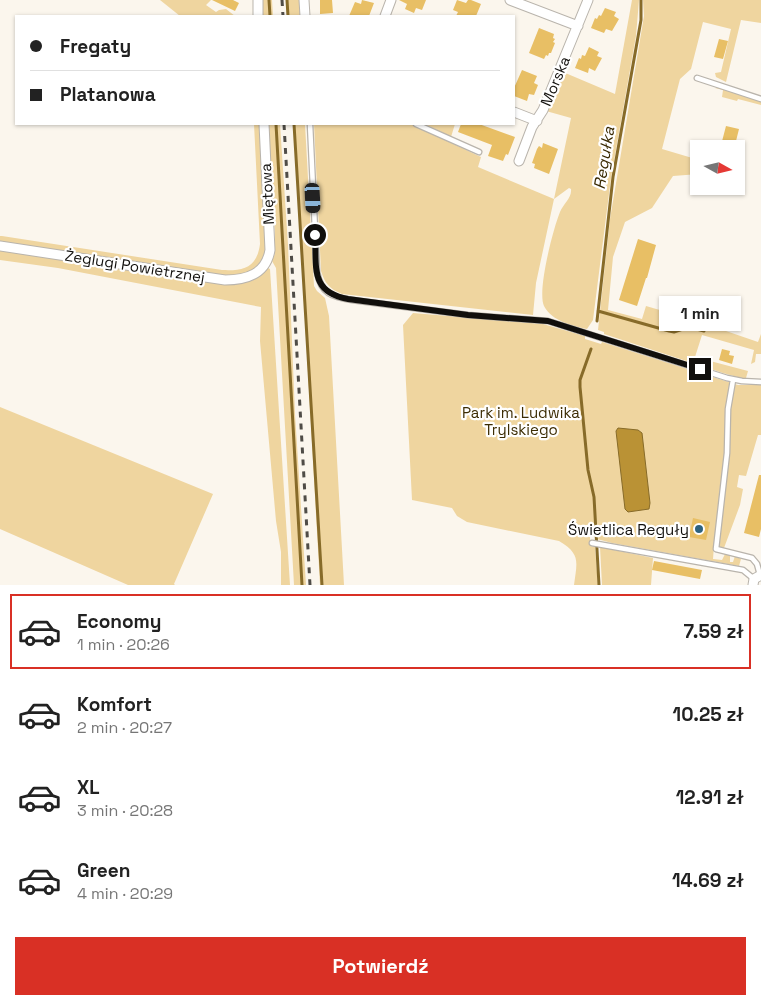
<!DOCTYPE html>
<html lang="pl">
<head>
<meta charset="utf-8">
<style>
  :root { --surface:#fff; --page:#f2f2f2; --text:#222; --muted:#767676; --line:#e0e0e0; --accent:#d93025 }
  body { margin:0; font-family:"Space Grotesk",sans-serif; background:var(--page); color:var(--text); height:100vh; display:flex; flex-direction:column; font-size:19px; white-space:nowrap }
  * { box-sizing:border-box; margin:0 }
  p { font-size:16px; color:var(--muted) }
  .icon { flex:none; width:28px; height:28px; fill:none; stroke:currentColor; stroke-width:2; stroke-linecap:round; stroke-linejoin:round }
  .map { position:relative; height:585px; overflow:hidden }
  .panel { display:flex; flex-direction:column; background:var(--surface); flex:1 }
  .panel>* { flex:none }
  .hud { position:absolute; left:15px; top:15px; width:500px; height:110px; border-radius:0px; box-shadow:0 1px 4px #0004; display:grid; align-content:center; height:110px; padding:0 15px; background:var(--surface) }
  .needle { width:32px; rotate:98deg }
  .tools { position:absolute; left:690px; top:140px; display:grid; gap:10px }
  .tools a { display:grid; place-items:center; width:55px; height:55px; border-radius:0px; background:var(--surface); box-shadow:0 1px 4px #0004; font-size:25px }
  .end { position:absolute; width:22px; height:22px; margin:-11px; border:6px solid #110f0c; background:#fff; box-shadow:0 0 0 2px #fff }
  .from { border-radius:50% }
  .bubble { position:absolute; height:35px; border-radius:0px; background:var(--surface); box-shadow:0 1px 4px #0004; font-size:16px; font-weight:800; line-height:35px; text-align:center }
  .car { position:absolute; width:15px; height:30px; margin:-15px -8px; border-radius:6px; box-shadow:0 0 4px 1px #0007; background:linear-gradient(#222 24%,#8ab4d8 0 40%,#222 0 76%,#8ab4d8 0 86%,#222 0) }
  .hud b { display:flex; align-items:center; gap:18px; height:48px; font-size:19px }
  .hud b+b { border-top:1px solid var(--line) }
  .hud i { width:12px; height:12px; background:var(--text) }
  ul { padding:9px 0 0; list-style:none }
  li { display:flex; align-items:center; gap:15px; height:75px; margin:0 10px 8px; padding:0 5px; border:2px solid transparent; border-radius:0px }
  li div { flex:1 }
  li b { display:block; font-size:19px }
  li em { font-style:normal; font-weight:800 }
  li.on { border-color:var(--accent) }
  li>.icon { width:45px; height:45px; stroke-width:1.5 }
  .primary-button { display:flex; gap:10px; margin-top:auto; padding:10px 15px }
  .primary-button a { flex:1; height:58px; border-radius:0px; background:var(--accent); color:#fff; font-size:20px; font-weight:800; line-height:58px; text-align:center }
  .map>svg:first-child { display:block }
</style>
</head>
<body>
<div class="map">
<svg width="761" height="585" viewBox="0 0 761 585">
  <rect width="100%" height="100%" fill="#fbf6ed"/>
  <path fill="#efd59f" d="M160,0H211L206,5L216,12L219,10L226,9L235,16H180Z
    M261,0H272L273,16H262Z
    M286,0H300L301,16H287Z
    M632,0H639L636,36L611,178L593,320L587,329C572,326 552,321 544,306C537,291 553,229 560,212C563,204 572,198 571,189L569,188L554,199L536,283L533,315L342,294C330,289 325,284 321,271L314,124H411L481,157L478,167L554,199L571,118L546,111L563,72L615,94Z
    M643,0H761V23L741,20L726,82L716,77L715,73L721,72L731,29L703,22L691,69L680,79L662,149L699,160V174L673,176L652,208L625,222L613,257L608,310L642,319L646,306L694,320L758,342L761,334V354H756L755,362L751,364L754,350L702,335L695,357L748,371L746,378H741L723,373L604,334V332L598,330L610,219L644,16Z
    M719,87L761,102V105L738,99L737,101L722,97L723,90L715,88Z
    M254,124H260L266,246C262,272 244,276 221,275L0,243V236H2L222,270C243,271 257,268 260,244Z
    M268,124H280L288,245L295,414L306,585H294L276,268L272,261L275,253V234Z
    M294,124H305L314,286L317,291L325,298L329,316L344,585H320Z
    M425,124H455L451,137Z
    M0,250L228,284C245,283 257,282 268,268L270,269L290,585H281V552L276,521L260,341L261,307L58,268L0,260Z
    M413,313L543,324L585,336V339L601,344L602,342L738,385H761V435H758L746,476L739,475L737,487L743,489L740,505L724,548L714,546L713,559L722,560L725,554L730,555V562H733L735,556L741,559L739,566L612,543L597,539V537L590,535V546L595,547L598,585H574C577,562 581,554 559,541L467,522L457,516L452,508L412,500L403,325Z
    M0,407L213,494L174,584L175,585H128L0,529Z
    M600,547L653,558L651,585H602Z"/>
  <path fill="#ba9235" stroke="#876b29" d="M618,428L638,430L642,433L650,503L649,509L628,512L625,509L616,431Z"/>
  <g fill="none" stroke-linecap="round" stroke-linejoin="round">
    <path stroke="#876b29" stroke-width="3" d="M269,0L270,16
      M287,0L288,16
      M276,124L302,585
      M294,124L322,585
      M598,311L669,331L674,332L689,327L704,331
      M597,321L613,177L641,20V0
      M591,349L580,380V387L588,470L594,497L599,585"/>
  </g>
  <path fill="#e8bf65" d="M212,0H233L239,3L235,11Z
    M320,0H332L333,13L320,14Z
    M362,0L374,3L369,16H349L355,2L361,4Z
    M399,0H426L422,10L416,8L414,13L405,9L407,4Z
    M457,0L466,3L468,0H471L481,4L476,16H456L458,12L453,10Z
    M605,8L616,12L614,16L619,19L612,31L606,29L604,33L591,28L595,18L597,19L599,15L601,16Z
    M539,28L554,34L553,38L555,39L553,42L555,43L551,53H549L548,56L546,55L544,59L529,53Z
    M719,39L728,41L723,59L714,57Z
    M589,47L599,52L597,56L602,58L595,71L589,68L588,73L575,68L579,58L581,59L582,55L585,56Z
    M522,70L537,76L534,83L538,85L534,95L529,94L527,101L514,96V88Z
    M461,124H479L515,137L508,155L506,154L503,161L488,156L492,145L458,132Z
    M726,126L739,129L734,149H720Z
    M543,143L558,149L549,174L534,168L535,164L532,163L537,149L539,146L542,148Z
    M638,239L656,245L647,278H646L637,306L619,300Z
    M722,349L730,351L729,355L734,356L732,364L719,360Z
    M759,475H761V529L759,537L744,533Z
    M693,518L710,522L706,540L689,537Z
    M654,561L702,570L700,579L652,570Z"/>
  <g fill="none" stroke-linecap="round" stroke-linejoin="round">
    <g stroke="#b9b4ac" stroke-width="7">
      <path id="lane" d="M697,78L761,99
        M310,124L317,272C321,294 332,297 352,300L468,315L548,321L727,378L742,381L761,382
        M416,124L479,152
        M733,380L728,409L727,453L716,549L752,558L757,564L760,575
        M592,543L743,570L754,579"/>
    </g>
    <g stroke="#b9b4ac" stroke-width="11">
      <path id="street" d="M258,0V16
        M304,0L305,16
        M510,0L578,26
        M385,16L391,0
        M514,112L537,121
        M519,161L532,127L543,110L588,0
        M0,246L225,280C247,280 266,274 270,250L264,124
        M753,585L754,579L761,575"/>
    </g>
    <use href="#lane" stroke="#fff" stroke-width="4.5"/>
    <use href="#street" stroke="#fff" stroke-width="9"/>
    <path stroke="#4f4c47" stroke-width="3" stroke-dasharray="6 6" stroke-linecap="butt" d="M282,0L283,16
      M284,124L310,585"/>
  </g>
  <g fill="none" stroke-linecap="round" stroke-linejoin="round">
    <path stroke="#110f0c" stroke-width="6" d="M315,235C317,266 309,292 348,299L468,315L548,321L700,369"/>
  </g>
  <circle fill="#2e627e" stroke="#fff" stroke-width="2" cx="699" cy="529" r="5"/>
  <g text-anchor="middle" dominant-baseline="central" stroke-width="4.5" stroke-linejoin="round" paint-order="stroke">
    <g font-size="15" fill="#110f0c" stroke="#fff">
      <text transform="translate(555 81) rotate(-67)">Morska</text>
      <text transform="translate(267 194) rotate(-93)">Miętowa</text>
      <text transform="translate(135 266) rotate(9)">Żeglugi Powietrznej</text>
    </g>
    <g font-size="15" fill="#3d2d04" stroke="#fff">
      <text x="521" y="412">Park im. Ludwika<tspan x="521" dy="17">Trylskiego</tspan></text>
    </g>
    <g font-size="15" fill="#110f0c" stroke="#fff" text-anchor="end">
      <text x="689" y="529">Świetlica Reguły</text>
    </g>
    <g font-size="16" font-style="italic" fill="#392901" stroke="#fff">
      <text transform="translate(604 158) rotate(-81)">Regułka</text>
    </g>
  </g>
</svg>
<div class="tools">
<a><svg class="needle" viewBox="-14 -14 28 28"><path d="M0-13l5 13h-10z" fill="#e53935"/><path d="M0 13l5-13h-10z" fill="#767676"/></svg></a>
</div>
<i class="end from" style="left:315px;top:235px"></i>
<i class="end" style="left:700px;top:369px"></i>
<div class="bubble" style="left:659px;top:296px;width:82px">1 min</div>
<i class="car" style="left:313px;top:198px;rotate:177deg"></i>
<div class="hud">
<b><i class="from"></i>Fregaty</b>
<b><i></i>Platanowa</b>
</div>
</div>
<section class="panel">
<ul>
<li class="on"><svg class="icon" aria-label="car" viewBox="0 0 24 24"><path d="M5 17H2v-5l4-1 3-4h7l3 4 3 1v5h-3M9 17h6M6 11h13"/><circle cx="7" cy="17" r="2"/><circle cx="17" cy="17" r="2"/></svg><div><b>Economy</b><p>1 min · 20:26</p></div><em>7.59 zł</em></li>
<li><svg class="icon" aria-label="car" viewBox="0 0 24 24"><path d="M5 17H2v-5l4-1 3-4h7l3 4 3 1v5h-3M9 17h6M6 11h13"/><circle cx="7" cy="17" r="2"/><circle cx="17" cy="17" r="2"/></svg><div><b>Komfort</b><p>2 min · 20:27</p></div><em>10.25 zł</em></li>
<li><svg class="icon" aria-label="car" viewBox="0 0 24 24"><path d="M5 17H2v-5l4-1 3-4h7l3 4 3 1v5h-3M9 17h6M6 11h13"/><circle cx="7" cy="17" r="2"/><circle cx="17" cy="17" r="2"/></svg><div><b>XL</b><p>3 min · 20:28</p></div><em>12.91 zł</em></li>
<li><svg class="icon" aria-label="car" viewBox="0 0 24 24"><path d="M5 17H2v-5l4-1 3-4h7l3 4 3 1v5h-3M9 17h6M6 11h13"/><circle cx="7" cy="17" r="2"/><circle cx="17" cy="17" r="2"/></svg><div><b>Green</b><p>4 min · 20:29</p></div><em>14.69 zł</em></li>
</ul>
<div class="primary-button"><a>Potwierdź</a></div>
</section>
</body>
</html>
